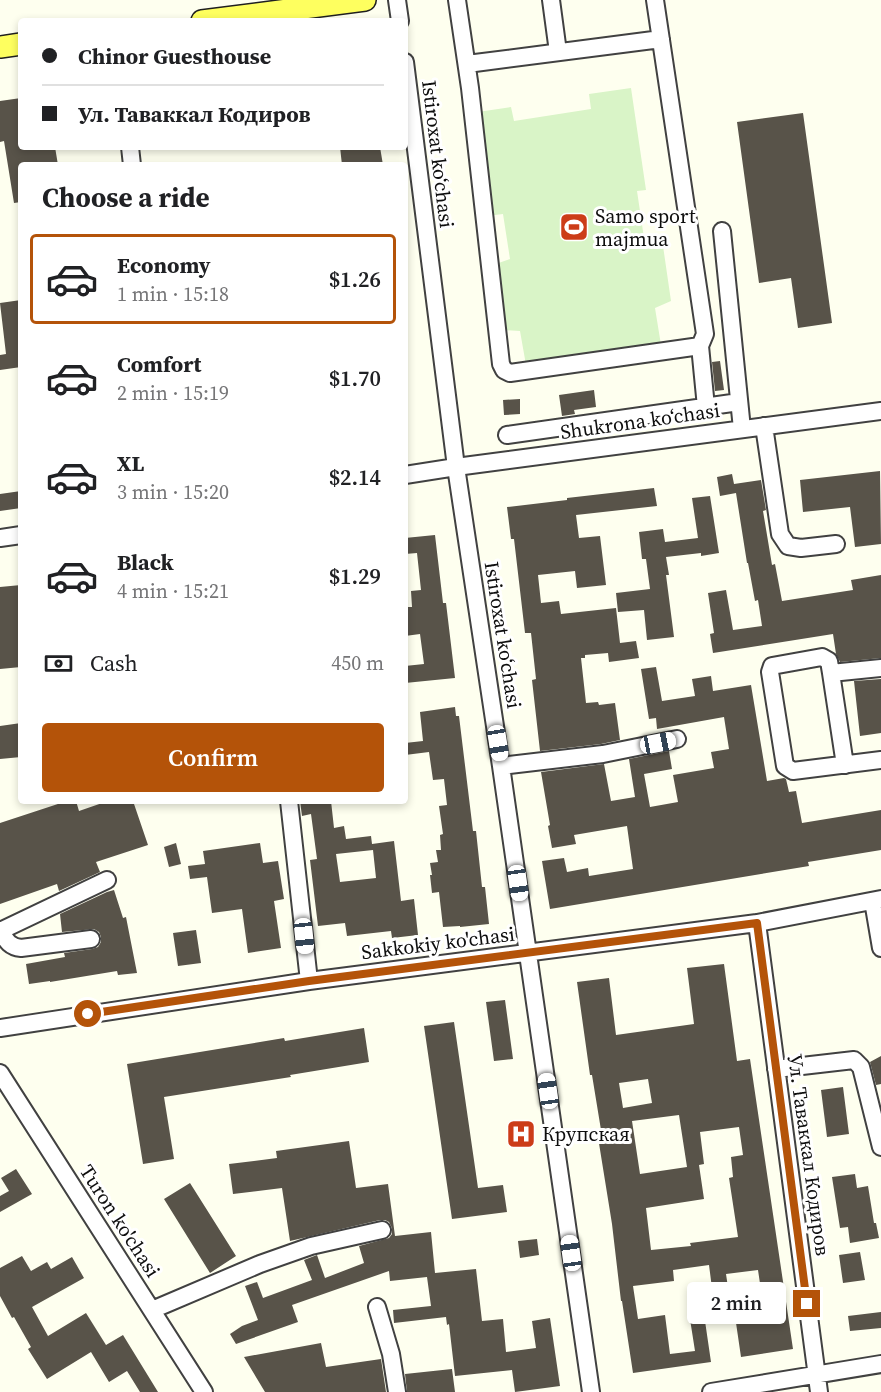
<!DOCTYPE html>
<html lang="en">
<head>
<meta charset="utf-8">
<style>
  :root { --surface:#fff; --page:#f6f6f6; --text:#202124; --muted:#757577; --line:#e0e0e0; --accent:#b45309 }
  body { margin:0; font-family:"Source Serif 4",serif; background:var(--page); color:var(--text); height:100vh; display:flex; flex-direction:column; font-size:22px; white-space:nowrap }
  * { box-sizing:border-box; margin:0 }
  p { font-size:20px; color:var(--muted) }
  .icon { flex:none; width:33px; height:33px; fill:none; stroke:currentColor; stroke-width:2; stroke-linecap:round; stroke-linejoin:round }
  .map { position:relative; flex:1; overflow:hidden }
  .sheet { position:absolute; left:18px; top:162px; width:390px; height:642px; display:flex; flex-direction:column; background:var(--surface); border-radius:6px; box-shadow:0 3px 9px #0003 }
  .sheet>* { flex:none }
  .banner { position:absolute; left:18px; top:18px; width:390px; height:132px; border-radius:6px; box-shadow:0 3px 9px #0003; display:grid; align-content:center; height:132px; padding:0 24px; background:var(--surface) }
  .end { position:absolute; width:27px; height:27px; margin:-14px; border:8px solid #b45309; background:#fff; box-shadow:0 0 0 3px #fff }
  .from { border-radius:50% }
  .bubble { position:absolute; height:42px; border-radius:6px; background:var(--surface); box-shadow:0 3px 9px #0003; font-size:20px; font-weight:600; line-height:42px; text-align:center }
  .car { position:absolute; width:18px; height:36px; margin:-18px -9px; border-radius:8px; box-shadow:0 0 4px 2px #0007; background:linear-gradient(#fff 24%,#345 0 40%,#fff 0 76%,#345 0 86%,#fff 0) }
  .banner b { display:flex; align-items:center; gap:21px; height:57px; font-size:22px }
  .banner b+b { border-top:2px solid var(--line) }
  .banner i { width:15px; height:15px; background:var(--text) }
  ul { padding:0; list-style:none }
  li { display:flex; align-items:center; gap:18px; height:90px; margin:0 12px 9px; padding:0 12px; border:3px solid transparent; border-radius:6px }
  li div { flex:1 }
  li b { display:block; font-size:22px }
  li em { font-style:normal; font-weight:600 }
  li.on { border-color:var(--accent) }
  li>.icon { width:54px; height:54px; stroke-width:1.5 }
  h2 { padding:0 24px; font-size:27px; line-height:72px }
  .pay { display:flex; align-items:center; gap:15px; height:66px; padding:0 24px; font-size:22px }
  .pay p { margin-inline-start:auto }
  .action { display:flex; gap:12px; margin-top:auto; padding:12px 24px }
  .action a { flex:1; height:69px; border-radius:6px; background:var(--accent); color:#fff; font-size:24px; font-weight:600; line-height:69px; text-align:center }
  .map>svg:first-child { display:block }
</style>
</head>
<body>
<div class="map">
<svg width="881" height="1392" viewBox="0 0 881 1392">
  <rect width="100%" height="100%" fill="#feffef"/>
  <path fill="#d9f4c7" d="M631,88L646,190L637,191L644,238L662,239L671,301L655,308L661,345L526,365L520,331L501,330L493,265L510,259L503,214L487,216L471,113L511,107L514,121L591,109L589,94Z"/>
  <path fill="#585349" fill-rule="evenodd" d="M21,98V147H55L58,165H21V202L14,203L4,141L0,142V101Z
    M803,113L832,323L798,328L791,278L759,283L737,122Z
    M340,147H380L383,165H342Z
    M21,300V367L0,370V355L6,354L0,303Z
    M720,361L724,390L715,391L712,362Z
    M594,390L596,407L574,410L575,414L562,416L559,395Z
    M520,399V414L504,415L503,400Z
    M880,471L881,544L855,547L850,507L803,512L800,480Z
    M732,474L734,484L761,480L766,510L763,511L772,565L775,564L782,601L853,590L851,580L881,575V658L840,662L836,654L833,634L713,653L710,634L714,633L708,593L726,590L733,630L762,626L758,600L755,601L748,563H747L736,493L720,496L717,477Z
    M654,488L657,506L576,515L579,538L600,536L606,585L577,588L575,571L538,575L541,603L559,601L561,614L616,608L620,643L636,641L639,658L609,662L608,653L585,655V658H581L586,703L598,702L599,705L615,703L620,740L601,744L540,751L532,680L536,679L531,633H525L514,539H511L507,507L567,500V498Z
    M21,491V508L0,511V494Z
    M710,496L719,553L701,556V553L666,557L669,575H666L674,637L647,640L644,610L618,612L616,593L650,589L646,559H642L639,532L663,529L665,542L698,538L692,498Z
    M435,535L443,603H446L455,678L405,683V666L424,664L420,634L405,636V607H412L411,591L421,590L417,553L405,554V538Z
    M21,585V604L18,605L21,634V667L0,669V587Z
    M656,667L662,701L695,696L692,679L711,676L713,691L751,685L767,781L784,778L786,779L789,792L796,791L802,823L881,810V850L808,862L809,866L550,909L542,861L564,858L567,872L588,868L589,876L633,869L627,826L574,835L576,844L552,848L548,826L550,825L541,772L604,764L611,801L635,797L629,759L669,751L672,769L644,774L650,807L678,802L673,775L714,768L711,752L729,749L724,717L657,729L656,718L649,719L641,669Z
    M881,679V733L860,736L854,681Z
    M455,707L456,716H459L473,831H476L482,887H485L489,924L460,927V926L443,927L439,892L432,893L430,875H432L430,863L438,862L436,850H441L440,835L443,834L439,806L447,805L444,779L433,780L429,752L405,755V743L423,741L420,712Z
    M21,723V757L0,759V726Z
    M67,801H76L79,811L108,801H133L148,845L96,862L100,872L59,891L57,884L0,904V823Z
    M300,801H331L334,828L344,826L346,839L371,836L372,844L394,841L401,901L414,899L418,935L392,938L391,931L347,936L345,923L318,926L310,860L317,859L311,814L302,816ZM373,850L376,878L340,882L336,854Z
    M176,843L181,864L169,867L164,847Z
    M260,843L263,863L278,861L284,899L274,901L281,948L248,953L242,909L212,913L207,877L190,879L188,866L205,864L203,851Z
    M114,890L123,918L126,917L137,973L118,975L117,971L50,982V981L29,984L26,964L65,957L64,953L92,949L98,947L101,942V937L99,932L94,929L62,932L60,914L107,892Z
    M196,930L201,963L178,966L173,933Z
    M724,964L737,1061L750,1059L793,1349L741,1357L735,1316L705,1321L711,1362L633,1373L622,1301H621L612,1224L597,1131L601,1130L592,1075H590L577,982L609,978L616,1035L694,1024L687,968ZM648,1079L652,1103L623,1108L619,1083ZM679,1115L687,1167L640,1174L632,1121ZM739,1127L743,1155L731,1157L733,1177L729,1178L738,1237L690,1243L691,1246L651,1250L646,1208L704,1199L699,1165L704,1164L700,1132ZM709,1265L713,1296L687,1300L695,1351L670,1354L665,1315L638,1319L633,1286L674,1281L673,1270ZM758,1270L762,1297L730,1301L726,1274Z
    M505,1000L513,1059L494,1061L486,1002Z
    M454,1022L478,1188L503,1185L507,1212L452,1219L424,1026Z
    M364,1028L369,1062L290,1075L291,1077L164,1097L174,1159L143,1164L127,1064L284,1038L285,1041Z
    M881,1056V1084L876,1085L870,1062Z
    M843,1087L849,1134L827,1137L821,1090Z
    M349,1141L356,1188L388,1184L395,1236L431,1232L435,1273L476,1269L482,1321L503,1319L506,1352L536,1348L532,1321L550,1318L560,1386L515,1392L512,1370L455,1376L449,1324L447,1325L446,1317L394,1323L393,1310L431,1306L427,1277L390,1281L389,1271L292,1305L298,1322L236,1344L230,1334L242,1326L258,1320L245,1286L257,1282L263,1298L312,1280L304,1260L317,1255L325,1278L364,1263L359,1246L389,1238L392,1234V1228L389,1222L385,1220H380L290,1241L282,1188L233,1194L229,1164L277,1158L276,1151Z
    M16,1169L32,1194L0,1212V1196L9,1191L1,1178Z
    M855,1174L857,1188L868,1186L874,1223H876L879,1238L850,1243L848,1227L840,1228L832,1177Z
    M190,1183L236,1256L210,1273L164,1199Z
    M537,1239L539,1255L520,1258L518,1241Z
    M860,1252L865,1280L843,1283L839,1255Z
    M22,1256L31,1271L47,1262L51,1269L72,1257L84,1278L32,1307L48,1336L86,1313L106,1345L123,1335L158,1392H140L127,1371L109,1382L91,1352L47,1379L28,1349L31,1347L14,1317L12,1318L0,1296V1268Z
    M881,1312V1328L850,1331L848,1316Z
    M321,1343L326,1367L381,1359L386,1392H265L244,1357Z
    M452,1369L455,1392H407L405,1374Z"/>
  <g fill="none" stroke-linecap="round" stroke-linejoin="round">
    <g stroke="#414141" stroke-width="20">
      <path id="minor" d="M397,0L400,21
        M457,0L470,88L501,364L504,370L510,373L700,346
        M551,0L558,52
        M655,0L705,334L700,346L706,407
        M405,62L456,467L501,766L591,1392
        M467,64L661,39
        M130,147L132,165
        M722,231L742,429
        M764,426L780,534L788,546L801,548L836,544
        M507,435L739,402
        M405,475L456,467L881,411
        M0,538L21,535
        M881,668L831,673L829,661L822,657L772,666L770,672L785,766L793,771L881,760
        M831,673L845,765
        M501,766L603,754L677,739
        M289,801L309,981
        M873,901L881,948
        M757,923L819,1392
        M0,930C6,940 9,947 21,948L91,939
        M0,931L107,880
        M0,1028L309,981L757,923L881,899
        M776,1069L854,1060L861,1067L881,1147
        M0,1073L204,1392
        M377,1307L391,1354L397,1392
        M152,1310L260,1264L311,1246L382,1230
        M711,1392L881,1364"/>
    </g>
    <g stroke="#1f1f1f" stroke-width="24">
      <path id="major" d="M202,21L365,0
        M0,47L21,44"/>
    </g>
    <use href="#minor" stroke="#fff" stroke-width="16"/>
    <use href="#major" stroke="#feff5f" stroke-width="21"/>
  </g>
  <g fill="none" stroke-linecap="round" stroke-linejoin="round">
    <path stroke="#b45309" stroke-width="8" d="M88,1014L309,981L757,923L807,1304"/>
  </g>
  <defs>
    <g id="stadium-square" transform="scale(1.5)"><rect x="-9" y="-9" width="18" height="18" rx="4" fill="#cc3c18" stroke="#fff"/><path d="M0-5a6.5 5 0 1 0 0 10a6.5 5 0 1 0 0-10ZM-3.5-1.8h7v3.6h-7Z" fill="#fff"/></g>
    <g id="hospital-square" transform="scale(1.5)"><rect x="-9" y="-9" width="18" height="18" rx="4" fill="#cc3c18" stroke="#fff"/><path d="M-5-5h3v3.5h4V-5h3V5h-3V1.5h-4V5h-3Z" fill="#fff"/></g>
  </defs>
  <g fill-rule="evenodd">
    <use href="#stadium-square" x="574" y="227"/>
    <use href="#hospital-square" x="521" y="1134"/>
  </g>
  <g text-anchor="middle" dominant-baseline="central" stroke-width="6" stroke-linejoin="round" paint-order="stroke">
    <g font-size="20" fill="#0e0e0e" stroke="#fff">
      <text transform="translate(438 154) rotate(83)">Istiroxat koʻchasi</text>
      <text transform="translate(640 421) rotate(-8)">Shukrona koʻchasi</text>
      <text transform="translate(503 635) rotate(81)">Istiroxat koʻchasi</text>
      <text transform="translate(438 943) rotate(-7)">Sakkokiy ko'chasi</text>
      <text transform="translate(809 1155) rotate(82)">Ул. Таваккал Кодиров</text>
      <text transform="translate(120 1221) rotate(57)">Turon ko'chasi</text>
    </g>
    <g font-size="20" fill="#0e0e0e" stroke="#fff" text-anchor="start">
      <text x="595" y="216">Samo sport<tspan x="595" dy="23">majmua</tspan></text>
      <text x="542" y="1134">Крупская</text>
    </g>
  </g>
</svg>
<i class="end from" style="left:88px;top:1014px"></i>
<i class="end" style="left:807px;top:1304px"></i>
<div class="bubble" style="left:687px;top:1282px;width:99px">2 min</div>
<i class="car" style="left:498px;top:743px;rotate:171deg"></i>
<i class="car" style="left:658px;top:743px;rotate:79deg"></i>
<i class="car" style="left:518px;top:883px;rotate:172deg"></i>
<i class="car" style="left:304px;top:936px;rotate:174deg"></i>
<i class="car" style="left:548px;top:1091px;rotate:352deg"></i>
<i class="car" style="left:571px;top:1253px;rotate:352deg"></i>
<div class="banner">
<b><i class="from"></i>Chinor Guesthouse</b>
<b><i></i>Ул. Таваккал Кодиров</b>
</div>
<section class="sheet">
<h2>Choose a ride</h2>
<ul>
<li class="on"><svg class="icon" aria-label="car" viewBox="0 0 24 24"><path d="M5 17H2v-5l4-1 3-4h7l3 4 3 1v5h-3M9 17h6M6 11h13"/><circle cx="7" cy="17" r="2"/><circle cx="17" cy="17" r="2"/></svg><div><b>Economy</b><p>1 min · 15:18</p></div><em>$1.26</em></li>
<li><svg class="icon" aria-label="car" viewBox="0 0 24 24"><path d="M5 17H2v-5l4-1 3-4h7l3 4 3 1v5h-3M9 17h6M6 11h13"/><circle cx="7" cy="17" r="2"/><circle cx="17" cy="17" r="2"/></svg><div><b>Comfort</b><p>2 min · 15:19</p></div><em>$1.70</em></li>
<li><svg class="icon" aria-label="car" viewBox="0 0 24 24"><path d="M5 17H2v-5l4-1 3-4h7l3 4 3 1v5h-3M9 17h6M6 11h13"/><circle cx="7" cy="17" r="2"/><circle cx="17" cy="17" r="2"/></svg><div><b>XL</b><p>3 min · 15:20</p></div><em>$2.14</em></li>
<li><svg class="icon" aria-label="car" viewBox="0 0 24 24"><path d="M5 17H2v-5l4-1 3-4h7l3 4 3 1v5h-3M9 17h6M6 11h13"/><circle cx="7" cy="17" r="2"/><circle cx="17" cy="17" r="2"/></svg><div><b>Black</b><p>4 min · 15:21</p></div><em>$1.29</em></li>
</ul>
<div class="pay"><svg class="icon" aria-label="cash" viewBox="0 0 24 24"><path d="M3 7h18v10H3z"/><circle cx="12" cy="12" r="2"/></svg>Cash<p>450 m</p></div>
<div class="action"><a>Confirm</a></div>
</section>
</div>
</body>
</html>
